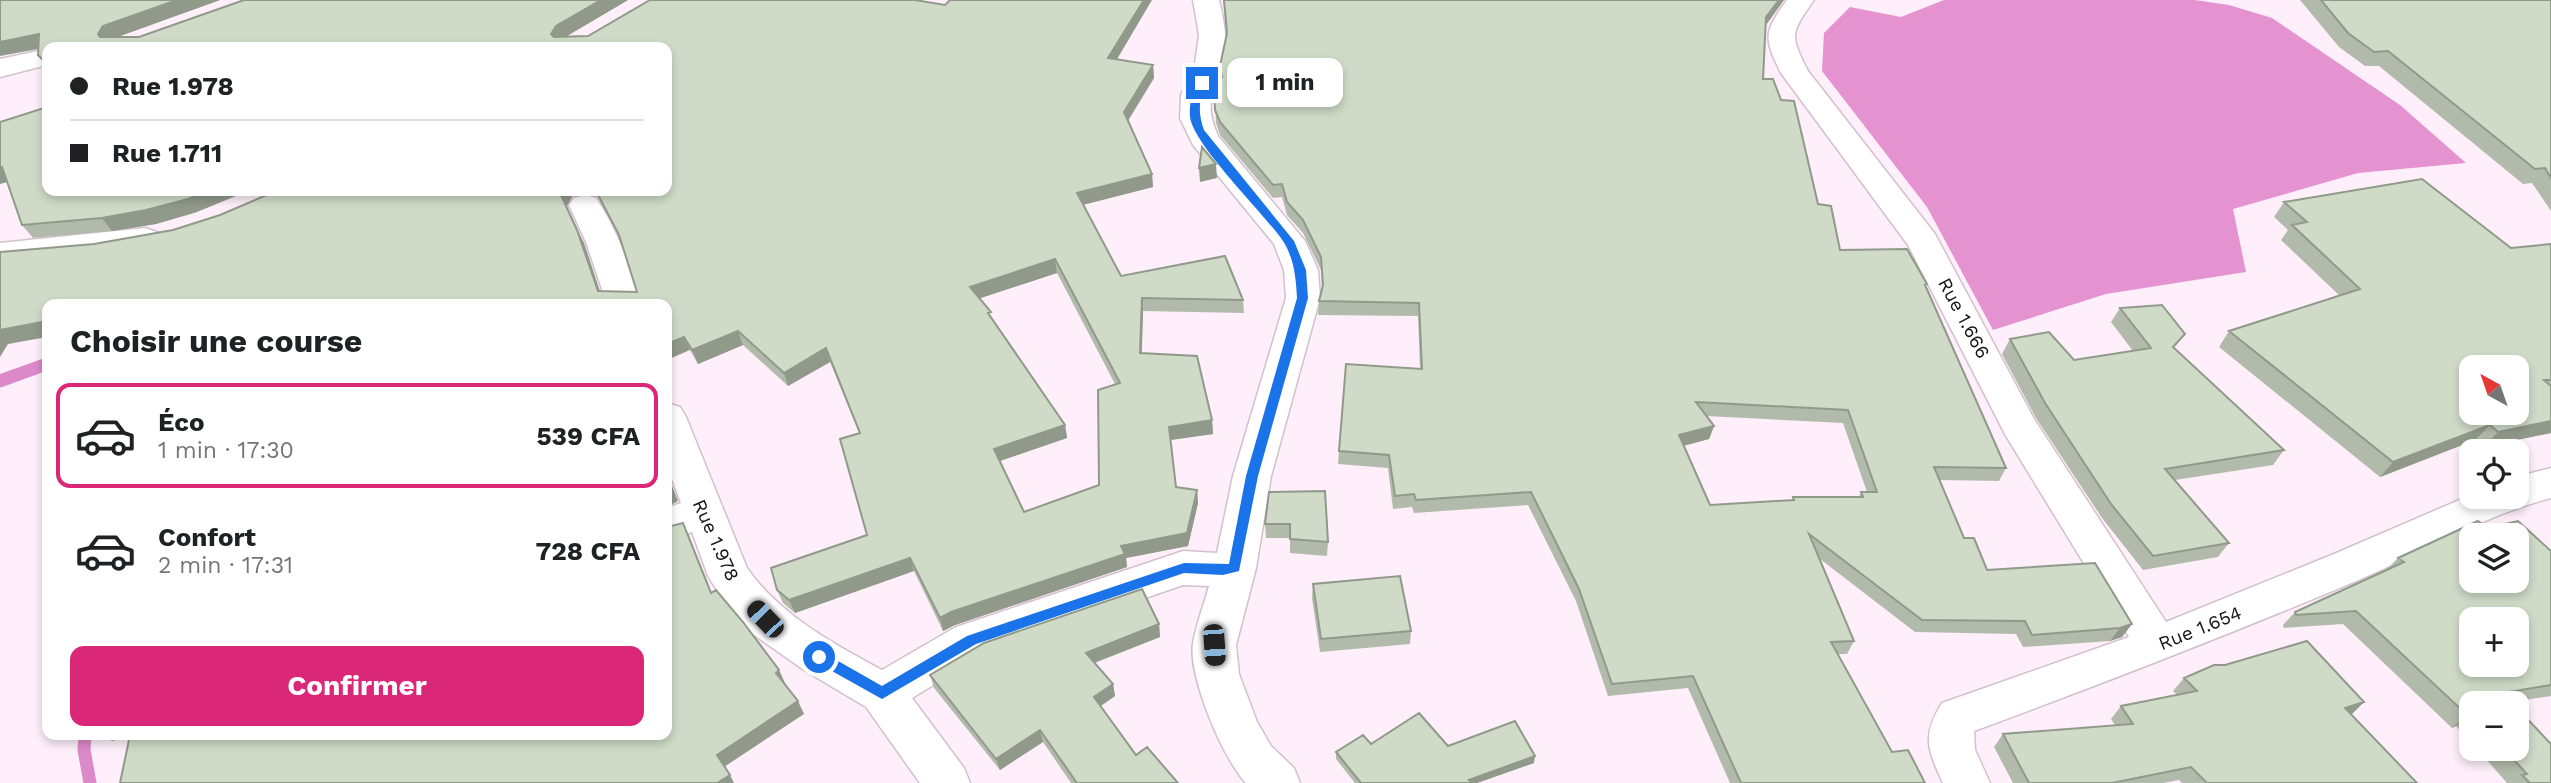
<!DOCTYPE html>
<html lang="fr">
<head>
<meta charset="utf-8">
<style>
  :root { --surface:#fff; --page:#f6f6f6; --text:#202124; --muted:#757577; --line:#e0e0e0; --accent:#db2777 }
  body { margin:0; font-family:"Work Sans",sans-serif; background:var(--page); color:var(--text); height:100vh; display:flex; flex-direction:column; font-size:26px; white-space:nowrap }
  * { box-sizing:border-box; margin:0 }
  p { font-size:23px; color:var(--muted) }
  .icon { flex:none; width:38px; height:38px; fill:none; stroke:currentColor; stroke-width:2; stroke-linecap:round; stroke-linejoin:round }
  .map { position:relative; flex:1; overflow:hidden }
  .details { position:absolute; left:42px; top:299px; width:630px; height:441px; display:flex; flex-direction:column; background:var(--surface); border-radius:14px; box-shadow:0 4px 10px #0003 }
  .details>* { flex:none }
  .guide { position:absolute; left:42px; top:42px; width:630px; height:154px; border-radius:14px; box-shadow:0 4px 10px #0003; display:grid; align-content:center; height:154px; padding:0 28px; background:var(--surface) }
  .needle { width:46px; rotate:320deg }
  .fabs { position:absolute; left:2459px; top:355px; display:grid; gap:14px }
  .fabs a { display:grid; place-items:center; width:70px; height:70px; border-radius:14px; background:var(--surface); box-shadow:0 4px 10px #0003; font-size:35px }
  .end { position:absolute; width:32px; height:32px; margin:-16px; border:9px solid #1a73e8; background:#fff; box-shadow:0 0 0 4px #fff }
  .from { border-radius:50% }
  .bubble { position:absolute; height:49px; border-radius:14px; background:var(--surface); box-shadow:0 4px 10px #0003; font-size:23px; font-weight:700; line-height:49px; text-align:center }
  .car { position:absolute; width:21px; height:42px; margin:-21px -10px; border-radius:9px; box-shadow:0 0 5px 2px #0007; background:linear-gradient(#222 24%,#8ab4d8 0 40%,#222 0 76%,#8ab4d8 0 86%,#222 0) }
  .guide b { display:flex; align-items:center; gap:24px; height:66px; font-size:26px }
  .guide b+b { border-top:2px solid var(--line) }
  .guide i { width:18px; height:18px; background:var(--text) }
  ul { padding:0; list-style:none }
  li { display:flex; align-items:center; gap:21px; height:105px; margin:0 14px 10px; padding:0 14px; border:4px solid transparent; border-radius:14px }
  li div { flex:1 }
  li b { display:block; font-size:26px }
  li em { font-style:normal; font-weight:700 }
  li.current { border-color:var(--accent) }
  li>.icon { width:63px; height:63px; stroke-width:1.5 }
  h2 { padding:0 28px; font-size:32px; line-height:84px }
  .cta { display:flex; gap:14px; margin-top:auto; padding:14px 28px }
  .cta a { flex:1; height:80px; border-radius:14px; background:var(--accent); color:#fff; font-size:28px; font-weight:700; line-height:80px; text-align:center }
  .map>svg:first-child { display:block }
</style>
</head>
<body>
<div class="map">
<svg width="2551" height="783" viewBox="0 0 2551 783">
  <rect width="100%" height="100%" fill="#feeffa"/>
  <path fill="#e592d1" d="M1944,0H2195L2229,5L2272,18L2400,105L2466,163L2358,173L2233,209L2246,272L2106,294L1993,330L1927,207L1822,71L1824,33L1850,7L1901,17Z"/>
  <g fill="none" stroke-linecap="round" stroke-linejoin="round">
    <path stroke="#db89c8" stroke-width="13" d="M0,381L47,364
      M85,735L84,750L90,783"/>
    <g stroke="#d3c0cd" stroke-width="3">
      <path id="minor" d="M1193,0H1219C1224,21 1228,40 1223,61C1216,95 1202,99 1218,136L1305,241L1318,270L1320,298L1271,476L1256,568L1236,645L1239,674L1257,722L1271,746L1294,768L1300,783H1246C1223,759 1188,676 1193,643C1196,624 1204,605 1209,586L1183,585L986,653L912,698L964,768L970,783H920L866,707L804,670L750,632L728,608L708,576L692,532L667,541V508L681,503L667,466V403L680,407L686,417L747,568C780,615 832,643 882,670L956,627L1183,551L1217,553L1233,476L1286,298L1284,270L1274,244L1193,145L1180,118L1181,95L1195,63L1199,35Z
        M1787,0H1814C1791,33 1789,34 1808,71L1935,234L2034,419L2166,622L2334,554L2471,495L2516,497V477L2551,468V498C2485,515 2423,552 2361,579C2233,633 2104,683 1974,731L1975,750L1990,783H1943C1928,750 1921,736 1942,703L2129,637L2006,436L1908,245L1781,73C1763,37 1764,32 1787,0Z
        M47,49V65L0,77V59Z
        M585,195L596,198C617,229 631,269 641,304H607L586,242L569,205L574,198Z
        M145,228L157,232L161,239L157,246L0,265V243Z"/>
    </g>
    <use href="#minor" fill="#fff" fill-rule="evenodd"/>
  </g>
  <path fill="#b2bbab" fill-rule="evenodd" d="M0,0H220L117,37H139L244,0H628L565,37L1117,59L1153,65L1154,78L1128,121L1152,174L1153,187L1083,205L1121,276L1243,300L1244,313L1143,311L1142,353L1212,420L1213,434L1171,440L1176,487L1197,490L1198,503L1188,546L1126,558L1127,567L955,625L943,631L914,571L795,613L783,603L777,590L867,535L859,433L830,362L788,386L743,345L698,364L690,350L47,304L8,344L0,252L94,244L173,230L220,215L276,191H667L47,47V67L38,55V49ZM586,192L598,197L621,240L637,292L600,291L584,243L567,206L573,195ZM1057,273L1115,384L1099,485L1024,512L1000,461L1067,438L1065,425L993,320L979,298Z
    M1223,0H1784L1766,25L1763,79L1818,204L1840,250L1926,287L2006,468L1999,481L1939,480L1964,538L1987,570L2132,624L2122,637L2110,641L2023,647L2016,634L1915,632L1820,559L1854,641L1847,654H1838L1892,752L1925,783H1730L1688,688L1608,696L1576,601L1528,505L1414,513L1412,507L1393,509L1388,468L1338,464L1346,364L1420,369L1418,316L1318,315L1319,301L1322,289L1321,270L1303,233L1287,215L1282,197L1273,198L1220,135L1216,123L1214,85L1221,77L1220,66L1227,37ZM1706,416L1843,423L1867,492H1861L1859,497H1793L1792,501L1710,505L1683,446L1709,439L1714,426Z
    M2300,0H2551V211L2532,183L2523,184L2379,66H2365L2339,47Z
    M0,122L197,212L156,224L112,231L33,238L22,225L7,182L0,184Z
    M2284,202L2511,248L2551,244V433L2483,447L2475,440L2380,477L2219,347L2229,331L2340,296L2281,240L2288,230L2274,217Z
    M2120,308L2175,349L2284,450L2273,465L2175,480L2229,543L2218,557L2143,570L2102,518L2036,418L2002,354L2010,339L2074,360L2133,351L2111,322Z
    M1269,492L1328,542L1327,556L1290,553V538H1266L1265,524Z
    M2488,528L2551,551V696L2511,702L2471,704V743L2456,726L2452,728L2343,624L2284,628L2283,625L2295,612L2385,571L2398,558Z
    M1313,584L1411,631L1410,644L1320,652L1312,598Z
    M1159,624L1160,637L1095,663L1113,684L1115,696L1101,706L1136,755L1178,783H1071L1043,742L1000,770L934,688L930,675Z
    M2184,678L2364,702L2351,714L2417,783H2182L2179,780L2163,783H2013L1994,747L2003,734L2115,725L2111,719L2121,706L2177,695L2173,691Z
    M1371,744L1448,746L1534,763L1477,783H1355L1336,759V752Z
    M2477,749H2516L2551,783H2507Z"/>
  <path fill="#91998b" d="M177,0H220L112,39L106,47L98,34L103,26Z
    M601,0H628L562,39L556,47L551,34L556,26Z
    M1144,0H1152L1110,71L1108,58Z
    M1779,0H1784L1763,29L1766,17Z
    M39,34L49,47L0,56V42Z
    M1153,65L1154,78L1125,125L1124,112Z
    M1216,164L1217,178L1200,182L1199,168Z
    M0,167H2L13,180L0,184Z
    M1152,174L1153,187L1078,206L1077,193Z
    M208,191H248L197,212L156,224L112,231L102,218Z
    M562,191H585L586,192L573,195L567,206L560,193Z
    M577,230L584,243L604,304L598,291Z
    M1055,259L1057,273L972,301L970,287Z
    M1142,298L1143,311L1141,366L1140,353Z
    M47,321V337L8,344L0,357V330Z
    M738,331L743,345L698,364L692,350Z
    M684,337L690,350L667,360V344Z
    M826,348L830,362L788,386L784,373Z
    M1212,420L1213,434L1170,440L1169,427Z
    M2551,421V433L2483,447L2498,432Z
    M1065,425L1067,438L997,462L994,449Z
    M2490,425L2475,440L2380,477L2393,462Z
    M1714,426L1709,439L1675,448L1679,435Z
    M667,473L678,501L667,507Z
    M1197,490L1198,503L1188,546L1126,558L1127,567L955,625L943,631L940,618L951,612L1121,546Z
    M683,523L689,536L717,606L711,593Z
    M910,558L914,571L795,613L789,600Z
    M1159,624L1160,637L1088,665L1086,653Z
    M2132,624L2122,637L2110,641L2120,628Z
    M779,670L785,683L782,685L776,673Z
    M1113,684L1115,696L1096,709L1094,697Z
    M798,701L804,714L724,767L717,755Z
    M2364,702L2351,715L2345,708Z
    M2471,713L2456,726L2452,728L2467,715Z
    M1040,730L1043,742L1000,770L996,759Z
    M104,735H131L112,741Z
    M1535,756L1534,763L1477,783H1469V780Z
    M730,775L734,783H717Z"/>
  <path fill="#cfdac7" stroke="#91998b" stroke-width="2" fill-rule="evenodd" d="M0,0H177L103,26L98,34L100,37H139L244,0H601L556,26L551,34L554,37L588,36L650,0H915L945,5L950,0H1144L1108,58L1153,65L1124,112L1152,174L1077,193L1121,276L1225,256L1243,300L1142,298L1140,353L1197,356L1212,420L1169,427L1176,487L1197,490L1187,533L1121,546L1125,554L951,612L940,618L910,558L789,600L777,590L771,568L867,535L840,439L860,433L826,348L784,373L738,331L692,350L684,337L667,344V304H47V321L0,330V252L94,244L173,230L220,215L276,191H562L560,193L577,230L598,291L637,292L619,235L596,191H667V47H47V64L38,55L39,34L0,42ZM1055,259L1120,383L1098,390L1099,485L1024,512L994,449L1065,425L988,313L991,312L970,287Z
    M1224,0H1779L1766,17L1763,79H1773L1781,100L1794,101L1818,204L1831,206L1840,250L1907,249L1927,284L1925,285L2006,468L1934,467L1964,538H1974L1987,570L2095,563L2132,624L2120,628L2032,635L2025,621L1922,620L1809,534L1854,641L1831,642L1892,752L1908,750L1925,783H1741L1693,676L1612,684L1579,589L1531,492L1416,500L1414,494L1395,496L1389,455L1339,451L1346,364L1422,369L1419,303L1319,301L1323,285L1321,257L1303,220L1287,202L1282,184L1273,185L1220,122L1215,110L1214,85L1217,76L1222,77L1220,66L1227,33ZM1696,402L1848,410L1877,492H1861L1863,497H1793L1794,500L1710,505L1679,435L1714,426Z
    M2321,0H2551V178L2545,168L2535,169L2388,51L2374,52L2348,33Z
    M47,107V191H208L188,199L146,210L102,218L22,225L2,167H0V122Z
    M1202,147L1216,164L1199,168Z
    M2422,179L2511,248L2551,244V380H2544L2551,386V421L2498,432L2490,425L2393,462L2229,331L2360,289L2292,225L2307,222L2284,202ZM2471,368H2516V413H2471Z
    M2162,305L2185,334L2173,347L2284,450L2165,469L2229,543L2153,556L2111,504L2045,403L2010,339L2049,332L2074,360L2151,348L2120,308Z
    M667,476L671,488L667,490Z
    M1325,491L1328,542L1290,539V524H1265L1269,492Z
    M2478,521L2488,528L2518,521L2551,551V685L2503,693L2513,704H2471V714L2467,715L2356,611L2296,615L2295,612L2404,562L2398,558ZM2471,536H2516V581H2471ZM2471,620H2516V665H2471Z
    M683,523L711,593L716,590L743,622L779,670L776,673L798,701L717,755L730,775L717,783H120L130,735H667V527Z
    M1400,576L1411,631L1321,639L1313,584Z
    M1142,589L1159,624L1086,653L1113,684L1094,697L1136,755L1147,747L1178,783H1077L1040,730L996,759L930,675L984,643Z
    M2307,641L2364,702L2345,708L2417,783H2207L2191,767L2112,783H2029L2003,734L2133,724L2121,706L2197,691L2184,678L2214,665H2225Z
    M2516,707L2551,744V783H2527L2529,782L2522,775L2527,774L2504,749H2516Z
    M1419,713L1448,746L1515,721L1535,756L1469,780L1472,783H1361L1336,752L1363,735L1371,744Z"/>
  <path fill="#1a73e8" d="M1199,81L1207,83C1198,99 1198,114 1204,130L1294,241L1306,270L1308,298L1258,476L1239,571L1223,575L1184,573L976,644L882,699L814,661V653H824L882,686L967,636L1184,563L1229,564L1246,476L1297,298C1296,278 1294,258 1283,241C1264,213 1194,146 1190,117C1189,104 1192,92 1199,81Z"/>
  <g text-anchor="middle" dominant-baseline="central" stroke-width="5" stroke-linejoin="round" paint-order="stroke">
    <g font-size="19" fill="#181216" stroke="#fff">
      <text transform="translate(1964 318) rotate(62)">Rue 1.666</text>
      <text transform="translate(716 540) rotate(66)">Rue 1.978</text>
      <text transform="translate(2200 628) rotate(-22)">Rue 1.654</text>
    </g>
  </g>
</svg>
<div class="fabs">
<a><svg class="needle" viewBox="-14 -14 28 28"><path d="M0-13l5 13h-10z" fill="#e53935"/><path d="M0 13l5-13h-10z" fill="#757577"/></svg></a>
<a><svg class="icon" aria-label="locate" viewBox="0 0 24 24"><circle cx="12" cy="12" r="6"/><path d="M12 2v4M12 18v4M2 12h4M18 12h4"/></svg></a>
<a><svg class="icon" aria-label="layers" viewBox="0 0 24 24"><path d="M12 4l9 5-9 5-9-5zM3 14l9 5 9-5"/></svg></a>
<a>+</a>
<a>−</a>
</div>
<i class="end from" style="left:819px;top:657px"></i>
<i class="end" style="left:1202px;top:83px"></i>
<div class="bubble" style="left:1227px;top:58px;width:116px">1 min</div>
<i class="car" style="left:765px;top:619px;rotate:316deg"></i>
<i class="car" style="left:1214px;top:645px;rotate:176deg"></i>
<div class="guide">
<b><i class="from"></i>Rue 1.978</b>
<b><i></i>Rue 1.711</b>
</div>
<section class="details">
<h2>Choisir une course</h2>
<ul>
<li class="current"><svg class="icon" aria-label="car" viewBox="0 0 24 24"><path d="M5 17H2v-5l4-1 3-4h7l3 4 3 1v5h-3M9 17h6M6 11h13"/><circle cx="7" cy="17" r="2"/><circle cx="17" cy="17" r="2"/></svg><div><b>Éco</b><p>1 min · 17:30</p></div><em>539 CFA</em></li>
<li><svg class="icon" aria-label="car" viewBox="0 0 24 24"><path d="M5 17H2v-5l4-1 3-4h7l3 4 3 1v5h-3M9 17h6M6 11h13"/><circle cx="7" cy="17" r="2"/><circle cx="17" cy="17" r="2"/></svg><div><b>Confort</b><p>2 min · 17:31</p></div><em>728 CFA</em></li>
</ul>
<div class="cta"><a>Confirmer</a></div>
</section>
</div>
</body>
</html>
